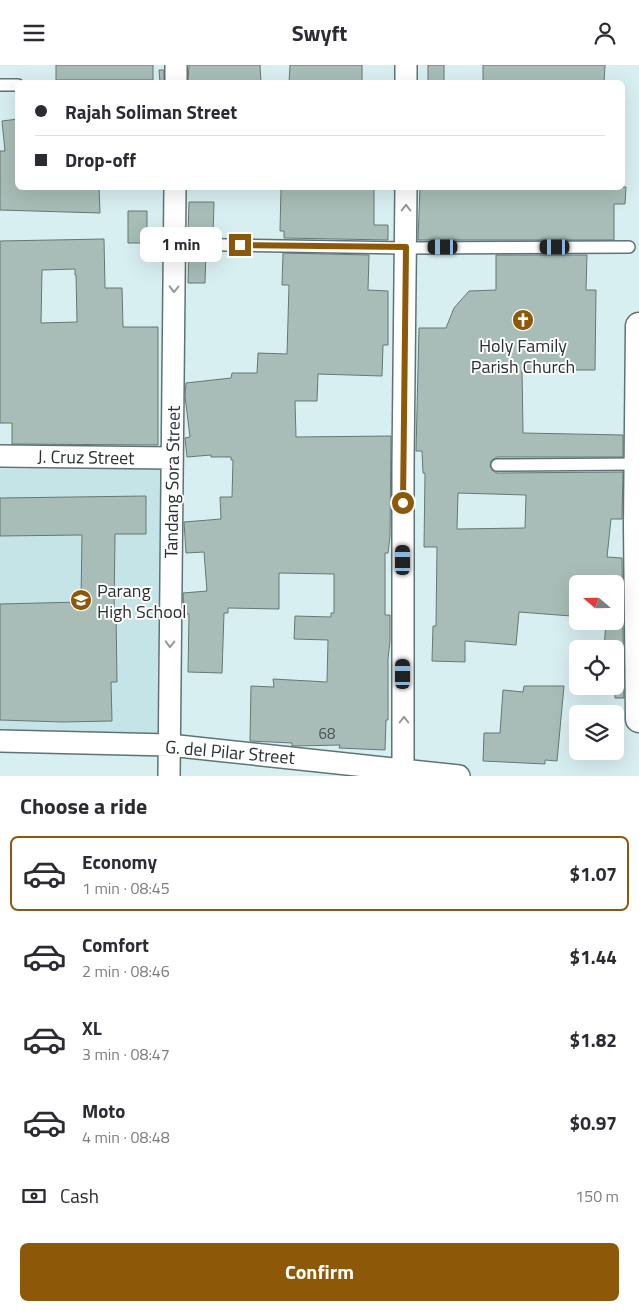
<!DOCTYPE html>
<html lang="en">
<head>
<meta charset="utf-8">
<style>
  :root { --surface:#fff; --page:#f2f2f3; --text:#2b2b33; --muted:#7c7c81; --line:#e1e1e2; --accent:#8d5909 }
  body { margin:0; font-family:"Titillium Web",sans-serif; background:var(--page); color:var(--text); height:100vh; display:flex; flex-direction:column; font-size:19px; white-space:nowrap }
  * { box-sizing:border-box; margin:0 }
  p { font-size:16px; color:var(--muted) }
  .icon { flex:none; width:28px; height:28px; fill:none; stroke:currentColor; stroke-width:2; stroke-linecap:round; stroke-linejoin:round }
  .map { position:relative; height:711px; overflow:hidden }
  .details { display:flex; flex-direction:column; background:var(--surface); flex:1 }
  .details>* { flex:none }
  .top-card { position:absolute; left:15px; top:15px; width:610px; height:110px; border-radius:8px; box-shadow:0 5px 20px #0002; display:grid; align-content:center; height:110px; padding:0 20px; background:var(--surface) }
  .needle { width:32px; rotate:290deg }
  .fabs { position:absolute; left:569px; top:510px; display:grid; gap:10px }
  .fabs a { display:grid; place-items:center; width:55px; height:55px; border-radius:8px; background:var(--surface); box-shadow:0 5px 20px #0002; font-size:25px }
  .end { position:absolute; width:22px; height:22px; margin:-11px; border:6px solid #8d5909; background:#fff; box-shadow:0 0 0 2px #fff }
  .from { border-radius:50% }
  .bubble { position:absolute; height:35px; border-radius:8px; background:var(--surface); box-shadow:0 5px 20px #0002; font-size:16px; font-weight:700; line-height:35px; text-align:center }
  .car { position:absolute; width:15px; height:30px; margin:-15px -8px; border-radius:6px; box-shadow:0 0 4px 1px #0007; background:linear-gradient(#222 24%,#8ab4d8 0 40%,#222 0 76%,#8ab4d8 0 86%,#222 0) }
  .top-card b { display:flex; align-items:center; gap:18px; height:48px; font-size:19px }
  .top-card b+b { border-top:1px solid var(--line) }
  .top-card i { width:12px; height:12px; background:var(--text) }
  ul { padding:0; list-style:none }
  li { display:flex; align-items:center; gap:15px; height:75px; margin:0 10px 8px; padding:0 10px; border:2px solid transparent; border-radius:8px }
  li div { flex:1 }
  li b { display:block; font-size:19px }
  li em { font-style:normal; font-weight:700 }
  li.on { border-color:var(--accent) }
  li>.icon { width:45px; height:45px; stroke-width:1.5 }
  h2 { padding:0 20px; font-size:22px; line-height:60px }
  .pay { display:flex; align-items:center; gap:12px; height:55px; padding:0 20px; font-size:19px }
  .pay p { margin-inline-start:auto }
  .action { display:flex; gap:10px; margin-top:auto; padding:10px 20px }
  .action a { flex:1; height:58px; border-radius:8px; background:var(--accent); color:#fff; font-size:20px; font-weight:700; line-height:58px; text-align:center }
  header { display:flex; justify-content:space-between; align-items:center; height:65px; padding:0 20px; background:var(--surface); font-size:22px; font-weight:700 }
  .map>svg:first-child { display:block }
</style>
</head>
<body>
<header><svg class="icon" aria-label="menu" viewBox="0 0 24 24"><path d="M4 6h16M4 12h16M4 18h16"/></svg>Swyft<svg class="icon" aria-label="person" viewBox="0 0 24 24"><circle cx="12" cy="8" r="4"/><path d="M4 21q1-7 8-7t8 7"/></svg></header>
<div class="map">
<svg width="639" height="711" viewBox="0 0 639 711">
  <rect width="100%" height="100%" fill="#d8eff1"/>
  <path fill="#c4e4e7" d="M0,404H165L157,671L0,666Z"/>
  <path fill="#a8bdb7" stroke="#657973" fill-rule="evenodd" d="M56,0H153V15H56Z
    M189,0H260L261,18H188Z
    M290,0H362V18H289Z
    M428,0H444V18H428Z
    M483,0H605L604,18H483Z
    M159,5H164V18H160Z
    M18,54V122H99L100,148L0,145V86H5L2,56Z
    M281,122H374V160H388V175L284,173V166H280Z
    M420,122H626L625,139H614V175H418Z
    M189,137H214L213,171L188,170Z
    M128,146H147V178H128Z
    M104,174L105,223H122L123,262H158V380L12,379V358H0V176ZM75,204V210H76L77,257L41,258L42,205Z
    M189,187H206L205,218H188Z
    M283,188L369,190L368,225L388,226V280H383L382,311L318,309L317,336H295L296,372L391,371L390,472L388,488H385V550H390V576L388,594V655H386L385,685L339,683L340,680L295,681H292V678L250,676L251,621L274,622L273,614L327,617L328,575L294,574L295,551L331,552V548H334V509L279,508V544L228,543V548H224L222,608L188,607L189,549H184L183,528L207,526L204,487L186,488L184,457L221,454L220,432H232L233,395H231V392H211V390L187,392L185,373L190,372L185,331L186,318L231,313L232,308H257L258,288L287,289L289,220H282Z
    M496,190H587L586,225H596L595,305H522L523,368L623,370V392H497L491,396L490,401L493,406L497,408L623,407L622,454H611L607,492L622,493L624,633H615V584H604L606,556H615V519L574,515L571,551L519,547L516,580L465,576V597L432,596L433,561H436L437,482H424L425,408H423L422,386H416L419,263H446L454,243L469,226L496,225ZM458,428L526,430L525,463L457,464Z
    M146,431V469H115L114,547H116L117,617H111L112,656L63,657L0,655V539L81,537L82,470L0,471V433Z
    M524,621H564L557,696L545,695V699L483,696L484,668H500L503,625L523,627Z"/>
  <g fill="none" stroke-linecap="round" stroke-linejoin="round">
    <g stroke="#5e7375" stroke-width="14">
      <path id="service" d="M0,20H18
        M174,179L406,183L629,182
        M497,400L637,399"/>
    </g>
    <g stroke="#5e7375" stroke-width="24">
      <path id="minor" d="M176,18V0
        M406,18V0
        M0,391L172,393
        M0,676L169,680L459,711
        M169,711L175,122
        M403,711V400L406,122"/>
    </g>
    <g stroke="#5e7375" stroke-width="29">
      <path id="tertiary" d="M639,261L637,460L639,654"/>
    </g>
    <use href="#service" stroke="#fff" stroke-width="11"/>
    <use href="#minor" stroke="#fff" stroke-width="21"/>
    <use href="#tertiary" stroke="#fff" stroke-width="26"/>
  </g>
  <defs><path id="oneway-chevron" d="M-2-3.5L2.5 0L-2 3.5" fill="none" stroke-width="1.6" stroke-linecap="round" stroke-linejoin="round" transform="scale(1.25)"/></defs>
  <g stroke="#949898">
    <use href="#oneway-chevron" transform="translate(406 143) rotate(-90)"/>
    <use href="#oneway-chevron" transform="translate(174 224) rotate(91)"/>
    <use href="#oneway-chevron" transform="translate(170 579) rotate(91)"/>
    <use href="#oneway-chevron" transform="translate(404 655) rotate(-90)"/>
  </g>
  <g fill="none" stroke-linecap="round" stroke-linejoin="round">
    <path stroke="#8d5909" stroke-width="6" d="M240,180L406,182L403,438"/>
  </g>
  <defs>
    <g id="church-disc" transform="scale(1.125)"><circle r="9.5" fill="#8d5909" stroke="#fff"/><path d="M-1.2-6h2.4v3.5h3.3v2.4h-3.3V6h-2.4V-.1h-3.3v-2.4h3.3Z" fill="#fff"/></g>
    <g id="school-disc" transform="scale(1.125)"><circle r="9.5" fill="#8d5909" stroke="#fff"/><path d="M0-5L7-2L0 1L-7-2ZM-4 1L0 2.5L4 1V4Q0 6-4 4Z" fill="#fff"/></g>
  </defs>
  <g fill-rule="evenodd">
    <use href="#church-disc" x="523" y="255"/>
    <use href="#school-disc" x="81" y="535"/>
  </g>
  <g text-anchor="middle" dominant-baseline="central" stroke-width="4" stroke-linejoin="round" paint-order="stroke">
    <g font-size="15" fill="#485352">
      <text x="327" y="668">68</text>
    </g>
    <g font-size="18" fill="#283031" stroke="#fff">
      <text x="523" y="280">Holy Family<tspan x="523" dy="21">Parish Church</tspan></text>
      <text x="97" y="525" text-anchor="start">Parang<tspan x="97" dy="21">High School</tspan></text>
    </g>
    <g font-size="18" fill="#283031" stroke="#fff">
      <text transform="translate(86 392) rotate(1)">J. Cruz Street</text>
      <text transform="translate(172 417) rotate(-89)">Tandang Sora Street</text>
      <text transform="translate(230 687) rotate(5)">G. del Pilar Street</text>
    </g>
  </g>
</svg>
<div class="fabs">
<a><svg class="needle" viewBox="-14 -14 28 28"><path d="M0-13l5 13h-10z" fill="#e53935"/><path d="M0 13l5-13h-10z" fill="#7c7c81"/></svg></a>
<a><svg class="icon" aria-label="locate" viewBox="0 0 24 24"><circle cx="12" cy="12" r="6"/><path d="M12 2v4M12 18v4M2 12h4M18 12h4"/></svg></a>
<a><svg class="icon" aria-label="layers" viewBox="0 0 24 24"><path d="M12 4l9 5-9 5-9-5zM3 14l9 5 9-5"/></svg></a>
</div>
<i class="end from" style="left:403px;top:438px"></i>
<i class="end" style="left:240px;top:180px"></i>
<div class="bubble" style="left:140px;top:162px;width:82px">1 min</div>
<i class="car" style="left:443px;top:182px;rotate:270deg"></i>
<i class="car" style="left:555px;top:182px;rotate:270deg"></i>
<i class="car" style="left:403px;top:495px;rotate:0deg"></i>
<i class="car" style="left:403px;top:609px;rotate:0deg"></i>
<div class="top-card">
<b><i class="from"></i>Rajah Soliman Street</b>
<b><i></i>Drop-off</b>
</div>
</div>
<section class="details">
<h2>Choose a ride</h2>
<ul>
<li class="on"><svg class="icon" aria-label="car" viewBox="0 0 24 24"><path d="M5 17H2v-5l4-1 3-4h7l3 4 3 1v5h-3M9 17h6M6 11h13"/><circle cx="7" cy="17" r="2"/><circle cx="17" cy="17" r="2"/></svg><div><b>Economy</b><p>1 min · 08:45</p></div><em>$1.07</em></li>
<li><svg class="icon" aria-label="car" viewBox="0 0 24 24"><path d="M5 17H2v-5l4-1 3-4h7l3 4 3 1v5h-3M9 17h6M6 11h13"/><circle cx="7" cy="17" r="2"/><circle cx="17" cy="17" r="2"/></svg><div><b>Comfort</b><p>2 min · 08:46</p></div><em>$1.44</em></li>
<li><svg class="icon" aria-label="car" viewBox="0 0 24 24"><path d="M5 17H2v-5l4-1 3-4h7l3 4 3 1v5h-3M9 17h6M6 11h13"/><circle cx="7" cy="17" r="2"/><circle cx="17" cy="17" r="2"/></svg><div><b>XL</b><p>3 min · 08:47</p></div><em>$1.82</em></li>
<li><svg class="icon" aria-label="car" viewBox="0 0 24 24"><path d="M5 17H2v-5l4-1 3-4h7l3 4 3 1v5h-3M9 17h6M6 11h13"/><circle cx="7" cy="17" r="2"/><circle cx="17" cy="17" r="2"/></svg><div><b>Moto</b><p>4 min · 08:48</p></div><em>$0.97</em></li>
</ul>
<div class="pay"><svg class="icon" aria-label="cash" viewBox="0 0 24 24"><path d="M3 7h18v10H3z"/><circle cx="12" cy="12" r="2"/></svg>Cash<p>150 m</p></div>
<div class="action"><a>Confirm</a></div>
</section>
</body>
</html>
